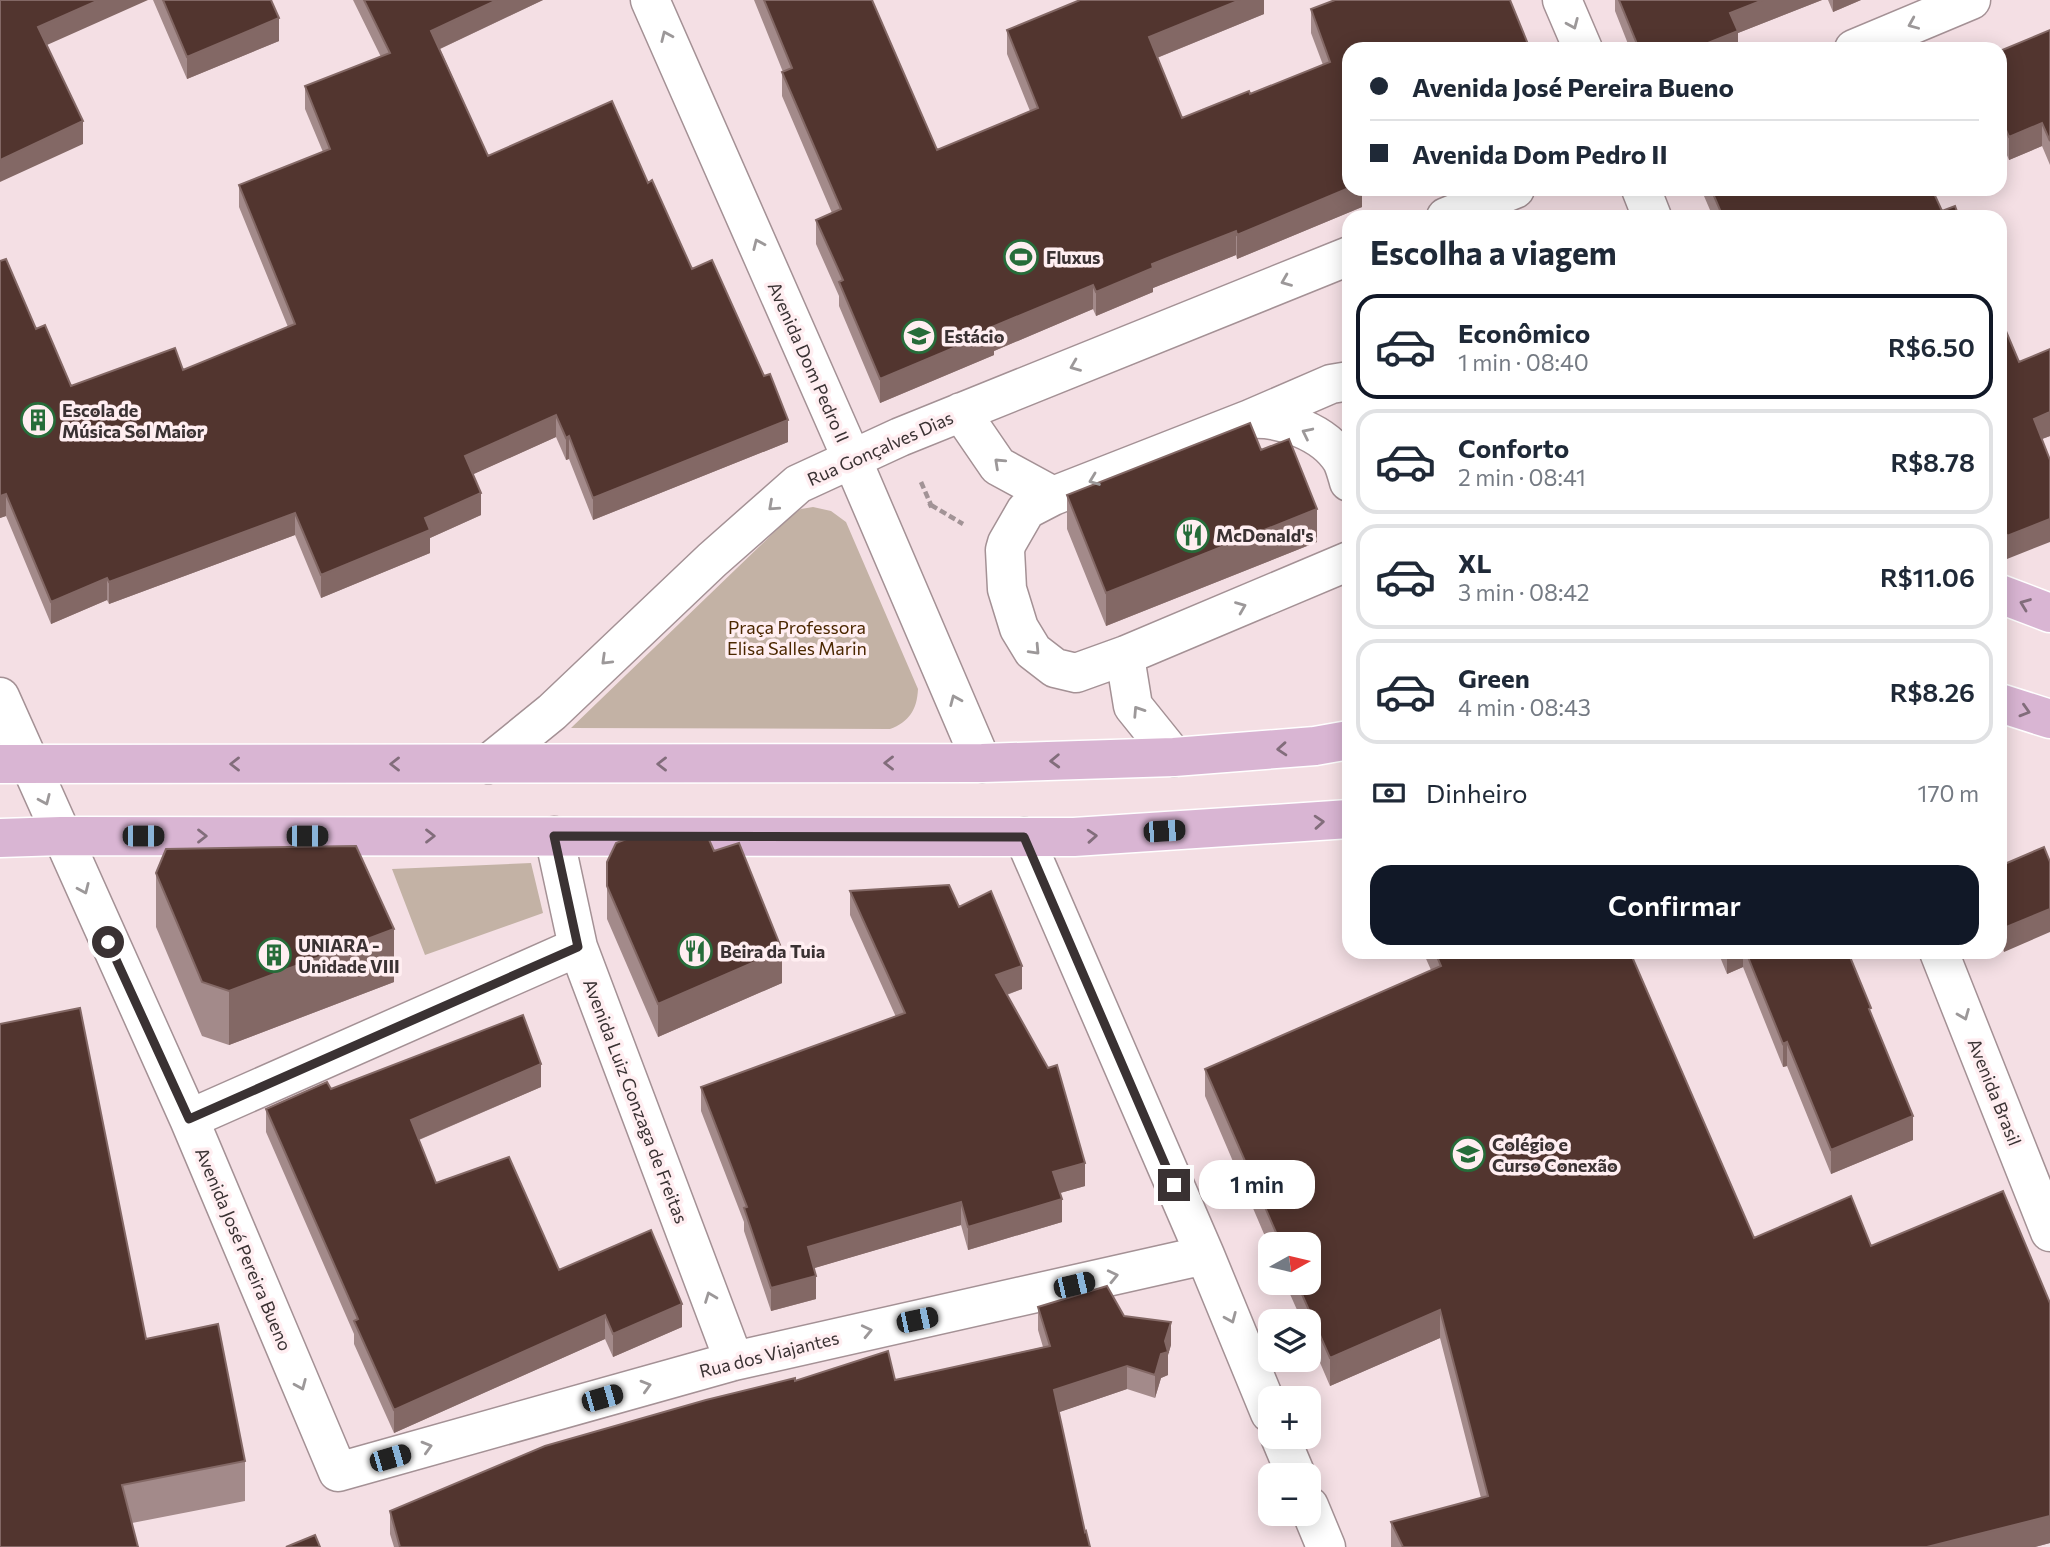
<!DOCTYPE html>
<html lang="pt">
<head>
<meta charset="utf-8">
<style>
  :root { --surface:#fff; --page:#f6f6f7; --text:#1f2937; --muted:#747a83; --line:#e0e1e3; --accent:#111827 }
  body { margin:0; font-family:Commissioner,sans-serif; background:var(--page); color:var(--text); height:100vh; display:flex; flex-direction:column; font-size:26px; white-space:nowrap }
  * { box-sizing:border-box; margin:0 }
  p { font-size:23px; color:var(--muted) }
  .icon { flex:none; width:38px; height:38px; fill:none; stroke:currentColor; stroke-width:2; stroke-linecap:round; stroke-linejoin:round }
  .map { position:relative; flex:1; overflow:hidden }
  .sheet { position:absolute; left:1342px; top:210px; width:665px; height:749px; display:flex; flex-direction:column; background:var(--surface); border-radius:21px; box-shadow:0 4px 18px #0003 }
  .sheet>* { flex:none }
  .hud { position:absolute; left:1342px; top:42px; width:665px; height:154px; border-radius:21px; box-shadow:0 4px 18px #0003; display:grid; align-content:center; height:154px; padding:0 28px; background:var(--surface) }
  .needle { width:46px; rotate:82deg }
  .tools { position:absolute; left:1258px; top:1232px; display:grid; gap:14px }
  .tools a { display:grid; place-items:center; width:63px; height:63px; border-radius:14px; background:var(--surface); box-shadow:0 4px 18px #0003; font-size:35px }
  .end { position:absolute; width:32px; height:32px; margin:-16px; border:9px solid #3a3233; background:#fff; box-shadow:0 0 0 4px #fff }
  .from { border-radius:50% }
  .bubble { position:absolute; height:49px; border-radius:21px; background:var(--surface); box-shadow:0 4px 18px #0003; font-size:23px; font-weight:600; line-height:49px; text-align:center }
  .car { position:absolute; width:21px; height:42px; margin:-21px -10px; border-radius:9px; box-shadow:0 0 5px 2px #0007; background:linear-gradient(#222 24%,#8ab4d8 0 40%,#222 0 76%,#8ab4d8 0 86%,#222 0) }
  .hud b { display:flex; align-items:center; gap:24px; height:66px; font-size:26px }
  .hud b+b { border-top:2px solid var(--line) }
  .hud i { width:18px; height:18px; background:var(--text) }
  ul { padding:0; list-style:none }
  li { display:flex; align-items:center; gap:21px; height:105px; margin:0 14px 10px; padding:0 14px; border:4px solid var(--line); border-radius:21px }
  li div { flex:1 }
  li b { display:block; font-size:26px }
  li em { font-style:normal; font-weight:600 }
  li.current { border-color:var(--accent) }
  li>.icon { width:63px; height:63px; stroke-width:1.5 }
  h2 { padding:0 28px; font-size:32px; line-height:84px }
  .pay { display:flex; align-items:center; gap:18px; height:77px; padding:0 28px; font-size:26px }
  .pay p { margin-inline-start:auto }
  .cta { display:flex; gap:14px; margin-top:auto; padding:14px 28px }
  .cta a { flex:1; height:80px; border-radius:21px; background:var(--accent); color:#fff; font-size:28px; font-weight:600; line-height:80px; text-align:center }
  .map>svg:first-child { display:block }
</style>
</head>
<body>
<div class="map">
<svg width="2050" height="1547" viewBox="0 0 2050 1547">
  <rect width="100%" height="100%" fill="#f4dfe4"/>
  <path fill="#c3b2a5" d="M813,507L831,511L846,522L918,689C917,710 909,722 890,729L571,728L791,516L801,509Z
    M531,863L543,913L425,955L392,869Z"/>
  <g fill="none" stroke-linecap="round" stroke-linejoin="round">
    <g stroke="#a49195" stroke-width="41">
      <path id="minor" d="M650,0L851,457L982,763
        M1562,0L1583,49
        M1854,49L1971,0
        M1641,189L1652,217
        M1446,217L1515,189
        M961,412L998,466L1053,496
        M1250,419L1331,384L1349,381
        M1349,482C1347,475 1345,467 1342,461C1325,432 1281,417 1250,419L1053,496L1026,510L1007,543L1005,550L1007,589L1019,628L1033,651L1055,668L1076,673L1126,655L1349,561
        M1126,655V663L1133,706L1174,757
        M0,697L189,1119L338,1472L734,1361L1205,1255
        M488,764L552,712L712,560L798,484L900,437L1349,256
        M554,836L578,947L734,1361
        M1024,837L1205,1255L1270,1413
        M1939,952L2050,1232
        M189,1119L578,947
        M1280,1437L1296,1475
        M1309,1506L1326,1547"/>
    </g>
    <g stroke="#fff" stroke-width="41">
      <path id="major" d="M2000,594L2050,613
        M2000,703L2050,719
        M0,764L982,763L1174,757L1315,746L1349,740
        M0,838L61,836L1074,837L1349,819"/>
    </g>
    <path stroke="#a29396" stroke-width="4.5" stroke-dasharray="7 3.5" stroke-linecap="butt" d="M921,482L931,505L927,507
      M931,505L963,524"/>
    <use href="#minor" stroke="#fff" stroke-width="38"/>
    <use href="#major" stroke="#d9b5d3" stroke-width="38"/>
  </g>
  <path fill="#a38a8a" d="M153,0H271L279,41L187,79Z
    M353,0H543L440,49L488,156L648,183L692,269L788,442L593,520L569,459L566,460L556,437L473,474L481,515L430,538V553L321,598L295,535L109,604L107,600L51,624L6,516L0,518L36,329L71,386L183,370L288,327L239,207V185L323,152L305,109V86L381,57Z
    M754,0H872L937,150L1030,111L1007,54V30L1264,0V14L1157,58L1182,118L1250,94L1323,65L1311,33V9L1349,49V189H1362V207L1237,259L1236,255L1153,288V292L1096,316L1093,309L994,351V355L880,403L839,306V296L816,244V220L832,213L782,96V72H783Z
    M1615,0H1822L1738,33V49H1630L1615,11Z
    M1828,0H1861L1833,12Z
    M2050,30V165L2042,146L2009,160L2000,139V51Z
    M1701,189H1932L1942,211L1959,217H1713Z
    M2000,317L2019,362L2050,349V436L2042,439L2007,559L2000,542Z
    M1261,450L1317,542L1106,626L1067,529V495Z
    M714,851L782,983L658,1037L607,919V862Z
    M2050,862L2004,952L2000,942V866Z
    M156,873L394,982L229,1045L202,1036L156,927Z
    M850,891L959,907L1022,989L1007,995L1085,1186L1060,1193L1062,1222L968,1250L961,1225L814,1268L816,1299L771,1311L744,1231V1222L701,1111V1087L896,1017L850,915Z
    M1423,952H1630L1754,1238L1871,1246L2050,1303V1543L2035,1547H1391V1522L1481,1498L1440,1338L1330,1386L1309,1337V1321H1302L1285,1283H1309V1244H1270V1248L1205,1096V1069L1431,970Z
    M1718,952H1848L1871,1015L1913,1140L1831,1174L1787,1066L1783,1067L1743,967L1727,974Z
    M541,1087L419,1140L436,1183L559,1270L682,1327L613,1357L605,1339L394,1433L354,1344V1334L266,1132V1109L331,1089Z
    M1038,1307L1124,1316L1171,1345L1168,1355V1375L1161,1378L1155,1398L1127,1389L1059,1412L1085,1532L1090,1547H394L390,1534V1511L795,1381L895,1380L1043,1347L1038,1330Z
    M146,1339L245,1461V1501L132,1523L0,1547Z"/>
  <path fill="#836865" d="M99,0H148L38,49V27Z
    M497,0H543L431,53V31Z
    M1240,0H1264V14L1149,61V37Z
    M1763,0H1822L1738,33V49H1693L1730,13Z
    M1833,0H1861L1833,12Z
    M279,18V41L187,79V57Z
    M83,121V144L0,182V160Z
    M2042,123V146L2009,160V137Z
    M1349,188L1362,189V207L1237,259V235Z
    M1236,231V255L1153,288V292L1096,316V292L1152,264Z
    M1093,285V309L994,351V355L880,403V379L992,327Z
    M2050,412V436L2034,442V419Z
    M556,415V437L465,478V456Z
    M788,420V442L593,520V498Z
    M569,436V459L566,460V438Z
    M481,493V515L430,538V553L321,598V575L425,518Z
    M6,494V516L0,518V496Z
    M1317,509V542L1106,626V593Z
    M295,513V535L109,604V582Z
    M2050,519V542L2007,559V536Z
    M107,578V600L51,624V602Z
    M2050,909V932L2004,952V928Z
    M394,929V982L229,1045V991Z
    M782,950V983L658,1037V1004Z
    M1727,952H1743V967L1727,974Z
    M1022,966V989L996,998V975Z
    M1787,1042V1066L1783,1067V1044Z
    M541,1064V1087L411,1143V1120Z
    M1913,1116V1140L1831,1174V1150Z
    M1085,1163V1186L1053,1195V1172Z
    M1062,1199V1222L968,1250V1227Z
    M961,1202V1225L808,1270V1247Z
    M816,1276V1299L771,1311V1288Z
    M682,1304V1327L613,1357V1334Z
    M1440,1310V1338L1330,1386V1358Z
    M605,1315V1339L394,1433V1410Z
    M1171,1322V1345L1168,1355V1375L1161,1378L1155,1398V1375Z
    M1127,1366V1389L1054,1414V1390Z
    M2050,1516V1543L2035,1547H1927Z"/>
  <path fill="#52352f" stroke="#836865" stroke-width="2" d="M0,0H99L38,27L83,121L0,160Z
    M163,0H271L279,18L187,57Z
    M364,0H497L431,31L488,156L612,101L648,183L652,180L692,269L712,260L764,376L770,374L788,420L593,498L569,436L566,438L556,415L465,456L481,493L425,518L430,530L321,575L295,513L109,582L107,578L51,602L6,494L0,496V261L6,259L36,329L45,325L71,386L175,348L183,370L295,324L239,185L330,149L305,86L390,53Z
    M764,0H872L937,150L1038,108L1007,30L1080,0H1240L1149,37L1182,118L1249,91L1250,94L1330,62L1311,9L1335,0H1510L1530,49H1349V148H1348L1349,151V188L1237,235L1236,231L1152,264L1153,268L1096,292L1093,285L992,327L994,331L880,379L839,282L843,280L816,220L841,209L782,72L792,68Z
    M1619,0H1763L1730,13L1738,31L1693,49H1639Z
    M2050,30V141L2042,123L2009,137L2000,116V51Z
    M1711,189H1932L1942,211L1955,206L1959,217H1723Z
    M2000,317L2019,362L2050,349V412L2034,419L2050,460V519L2007,536L2000,519Z
    M1250,423L1261,450L1289,439L1317,509L1106,593L1067,495Z
    M639,834L707,835L714,851L739,843L782,950L658,1004L607,886V862L616,843Z
    M356,846L394,929L229,991L202,982L156,873L166,849Z
    M2044,847L2050,862V909L2004,928L2000,919V866Z
    M949,885L959,907L991,891L1022,966L996,975L1048,1068L1057,1065L1085,1163L1053,1172L1062,1199L968,1227L961,1202L808,1247L816,1276L771,1288L744,1208L747,1207L701,1087L905,1013L850,891Z
    M1435,952H1630L1754,1238L1851,1196L1871,1246L2003,1191L2050,1303V1516L1927,1547H1403L1391,1522L1488,1496L1440,1310L1330,1358L1297,1283H1309V1244H1281L1205,1069L1441,966Z
    M1746,952H1848L1871,1008L1869,1009L1913,1116L1831,1150L1787,1042L1783,1044Z
    M80,1008L146,1339L218,1324L245,1461L122,1485L138,1547H0V1024Z
    M523,1015L541,1064L411,1120L436,1183L509,1157L559,1270L651,1230L682,1304L613,1334L605,1315L394,1410L354,1321L358,1319L266,1109L327,1082L331,1089Z
    M1107,1286L1124,1316L1171,1322L1165,1341L1168,1352L1161,1354L1155,1375L1127,1366L1054,1390L1085,1532L1086,1531L1090,1547H400L390,1511L545,1446L706,1400L795,1378V1381L888,1351L895,1380L1050,1346L1038,1307Z
    M315,1535L320,1547H286Z"/>
  <defs><path id="oneway-chevron" d="M-2-3.5L2.5 0L-2 3.5" fill="none" stroke-width="1.6" stroke-linecap="round" stroke-linejoin="round" transform="scale(1.75)"/></defs>
  <g stroke="#9c9899">
    <use href="#oneway-chevron" transform="translate(1573 24) rotate(67)"/>
    <use href="#oneway-chevron" transform="translate(1913 24) rotate(157)"/>
    <use href="#oneway-chevron" transform="translate(666 36) rotate(-114)"/>
    <use href="#oneway-chevron" transform="translate(758 244) rotate(-114)"/>
    <use href="#oneway-chevron" transform="translate(1286 281) rotate(158)"/>
    <use href="#oneway-chevron" transform="translate(1075 366) rotate(158)"/>
    <use href="#oneway-chevron" transform="translate(1307 433) rotate(-154)"/>
    <use href="#oneway-chevron" transform="translate(999 463) rotate(-137)"/>
    <use href="#oneway-chevron" transform="translate(1094 480) rotate(159)"/>
    <use href="#oneway-chevron" transform="translate(773 506) rotate(138)"/>
    <use href="#oneway-chevron" transform="translate(1241 607) rotate(-22)"/>
    <use href="#oneway-chevron" transform="translate(1035 650) rotate(47)"/>
    <use href="#oneway-chevron" transform="translate(606 660) rotate(136)"/>
    <use href="#oneway-chevron" transform="translate(955 700) rotate(-113)"/>
    <use href="#oneway-chevron" transform="translate(1138 711) rotate(-123)"/>
    <use href="#oneway-chevron" transform="translate(45 800) rotate(66)"/>
    <use href="#oneway-chevron" transform="translate(84 889) rotate(66)"/>
    <use href="#oneway-chevron" transform="translate(1964 1015) rotate(68)"/>
    <use href="#oneway-chevron" transform="translate(1113 1276) rotate(-13)"/>
    <use href="#oneway-chevron" transform="translate(710 1297) rotate(-111)"/>
    <use href="#oneway-chevron" transform="translate(1231 1318) rotate(67)"/>
    <use href="#oneway-chevron" transform="translate(867 1331) rotate(-13)"/>
    <use href="#oneway-chevron" transform="translate(301 1385) rotate(67)"/>
    <use href="#oneway-chevron" transform="translate(646 1386) rotate(-16)"/>
    <use href="#oneway-chevron" transform="translate(427 1447) rotate(-16)"/>
  </g>
  <g stroke="#826d7b">
    <use href="#oneway-chevron" transform="translate(2025 604) rotate(-159)"/>
    <use href="#oneway-chevron" transform="translate(2025 711) rotate(17)"/>
    <use href="#oneway-chevron" transform="translate(1282 749) rotate(176)"/>
    <use href="#oneway-chevron" transform="translate(1055 761) rotate(178)"/>
    <use href="#oneway-chevron" transform="translate(889 763) rotate(180)"/>
    <use href="#oneway-chevron" transform="translate(235 764) rotate(180)"/>
    <use href="#oneway-chevron" transform="translate(395 764) rotate(-180)"/>
    <use href="#oneway-chevron" transform="translate(662 764) rotate(180)"/>
    <use href="#oneway-chevron" transform="translate(1319 822) rotate(-4)"/>
    <use href="#oneway-chevron" transform="translate(202 836)"/>
    <use href="#oneway-chevron" transform="translate(430 836)"/>
    <use href="#oneway-chevron" transform="translate(1092 836) rotate(-4)"/>
  </g>
  <g fill="none" stroke-linecap="round" stroke-linejoin="round">
    <path stroke="#3a3233" stroke-width="9" d="M108,942L189,1119L578,947L554,836L1024,837L1174,1185"/>
  </g>
  <defs>
    <g id="stadium-ring" transform="scale(1.75)"><circle r="9.5" fill="#ffeef1" stroke="#266c39" stroke-width="1.5"/><path d="M0-5a6.5 5 0 1 0 0 10a6.5 5 0 1 0 0-10ZM-3.5-1.8h7v3.6h-7Z" fill="#266c39"/></g>
    <g id="university-ring" transform="scale(1.75)"><circle r="9.5" fill="#ffeef1" stroke="#266c39" stroke-width="1.5"/><path d="M0-5L7-2L0 1L-7-2ZM-4 1L0 2.5L4 1V4Q0 6-4 4Z" fill="#266c39"/></g>
    <g id="building-ring" transform="scale(1.75)"><circle r="9.5" fill="#ffeef1" stroke="#266c39" stroke-width="1.5"/><path d="M-4-6H4V6H1V3H-1V6H-4ZM-2.5-4.3h1.7v1.8h-1.7ZM.8-4.3h1.7v1.8H.8ZM-2.5-1h1.7V.8h-1.7ZM.8-1h1.7V.8H.8Z" fill="#266c39"/></g>
    <g id="restaurant-ring" transform="scale(1.75)"><circle r="9.5" fill="#ffeef1" stroke="#266c39" stroke-width="1.5"/><path d="M-5-6h1v4h1v-4h1v4h1v-4h1v5L-1.5 .5V6h-2V.5L-5-1ZM5-6V6H3V1.5H1.5Q1.5-4 5-6Z" fill="#266c39"/></g>
    <g id="school-ring" transform="scale(1.75)"><circle r="9.5" fill="#ffeef1" stroke="#266c39" stroke-width="1.5"/><path d="M0-5L7-2L0 1L-7-2ZM-4 1L0 2.5L4 1V4Q0 6-4 4Z" fill="#266c39"/></g>
  </defs>
  <g fill-rule="evenodd">
    <use href="#stadium-ring" x="1021" y="257"/>
    <use href="#university-ring" x="919" y="336"/>
    <use href="#building-ring" x="38" y="420"/>
    <use href="#restaurant-ring" x="1192" y="535"/>
    <use href="#restaurant-ring" x="695" y="951"/>
    <use href="#building-ring" x="274" y="955"/>
    <use href="#school-ring" x="1468" y="1154"/>
  </g>
  <g text-anchor="middle" dominant-baseline="central" stroke-width="7" stroke-linejoin="round" paint-order="stroke">
    <g font-size="18" font-weight="bold" fill="#3a3233" stroke="#ffeef1" text-anchor="start">
      <text x="1046" y="257">Fluxus</text>
      <text x="944" y="336">Estácio</text>
      <text x="62" y="410">Escola de<tspan x="62" dy="21">Música Sol Maior</tspan></text>
      <text x="1216" y="535">McDonald's</text>
      <text x="298" y="945">UNIARA -<tspan x="298" dy="21">Unidade VIII</tspan></text>
      <text x="720" y="951">Beira da Tuia</text>
      <text x="1492" y="1144">Colégio e<tspan x="1492" dy="21">Curso Conexão</tspan></text>
    </g>
    <g font-size="18" fill="#3a3233" stroke="#ffeef1">
      <text transform="translate(809 362) rotate(66)">Avenida Dom Pedro II</text>
      <text transform="translate(880 448) rotate(-24)">Rua Gonçalves Dias</text>
      <text transform="translate(1995 1092) rotate(68)">Avenida Brasil</text>
      <text transform="translate(636 1101) rotate(69)">Avenida Luiz Gonzaga de Freitas</text>
      <text transform="translate(244 1249) rotate(67)">Avenida José Pereira Bueno</text>
      <text transform="translate(769 1354) rotate(-14)">Rua dos Viajantes</text>
    </g>
    <g font-size="18" fill="#4b2700" stroke="#ffeef1">
      <text x="797" y="627">Praça Professora<tspan x="797" dy="21">Elisa Salles Marin</tspan></text>
    </g>
  </g>
</svg>
<div class="tools">
<a><svg class="needle" viewBox="-14 -14 28 28"><path d="M0-13l5 13h-10z" fill="#e53935"/><path d="M0 13l5-13h-10z" fill="#747a83"/></svg></a>
<a><svg class="icon" aria-label="layers" viewBox="0 0 24 24"><path d="M12 4l9 5-9 5-9-5zM3 14l9 5 9-5"/></svg></a>
<a>+</a>
<a>−</a>
</div>
<i class="end from" style="left:108px;top:942px"></i>
<i class="end" style="left:1174px;top:1185px"></i>
<div class="bubble" style="left:1199px;top:1160px;width:116px">1 min</div>
<i class="car" style="left:1164px;top:831px;rotate:86deg"></i>
<i class="car" style="left:143px;top:836px;rotate:90deg"></i>
<i class="car" style="left:307px;top:836px;rotate:90deg"></i>
<i class="car" style="left:1074px;top:1285px;rotate:77deg"></i>
<i class="car" style="left:917px;top:1320px;rotate:78deg"></i>
<i class="car" style="left:602px;top:1398px;rotate:74deg"></i>
<i class="car" style="left:390px;top:1458px;rotate:74deg"></i>
<div class="hud">
<b><i class="from"></i>Avenida José Pereira Bueno</b>
<b><i></i>Avenida Dom Pedro II</b>
</div>
<section class="sheet">
<h2>Escolha a viagem</h2>
<ul>
<li class="current"><svg class="icon" aria-label="car" viewBox="0 0 24 24"><path d="M5 17H2v-5l4-1 3-4h7l3 4 3 1v5h-3M9 17h6M6 11h13"/><circle cx="7" cy="17" r="2"/><circle cx="17" cy="17" r="2"/></svg><div><b>Econômico</b><p>1 min · 08:40</p></div><em>R$6.50</em></li>
<li><svg class="icon" aria-label="car" viewBox="0 0 24 24"><path d="M5 17H2v-5l4-1 3-4h7l3 4 3 1v5h-3M9 17h6M6 11h13"/><circle cx="7" cy="17" r="2"/><circle cx="17" cy="17" r="2"/></svg><div><b>Conforto</b><p>2 min · 08:41</p></div><em>R$8.78</em></li>
<li><svg class="icon" aria-label="car" viewBox="0 0 24 24"><path d="M5 17H2v-5l4-1 3-4h7l3 4 3 1v5h-3M9 17h6M6 11h13"/><circle cx="7" cy="17" r="2"/><circle cx="17" cy="17" r="2"/></svg><div><b>XL</b><p>3 min · 08:42</p></div><em>R$11.06</em></li>
<li><svg class="icon" aria-label="car" viewBox="0 0 24 24"><path d="M5 17H2v-5l4-1 3-4h7l3 4 3 1v5h-3M9 17h6M6 11h13"/><circle cx="7" cy="17" r="2"/><circle cx="17" cy="17" r="2"/></svg><div><b>Green</b><p>4 min · 08:43</p></div><em>R$8.26</em></li>
</ul>
<div class="pay"><svg class="icon" aria-label="cash" viewBox="0 0 24 24"><path d="M3 7h18v10H3z"/><circle cx="12" cy="12" r="2"/></svg>Dinheiro<p>170 m</p></div>
<div class="cta"><a>Confirmar</a></div>
</section>
</div>
</body>
</html>
